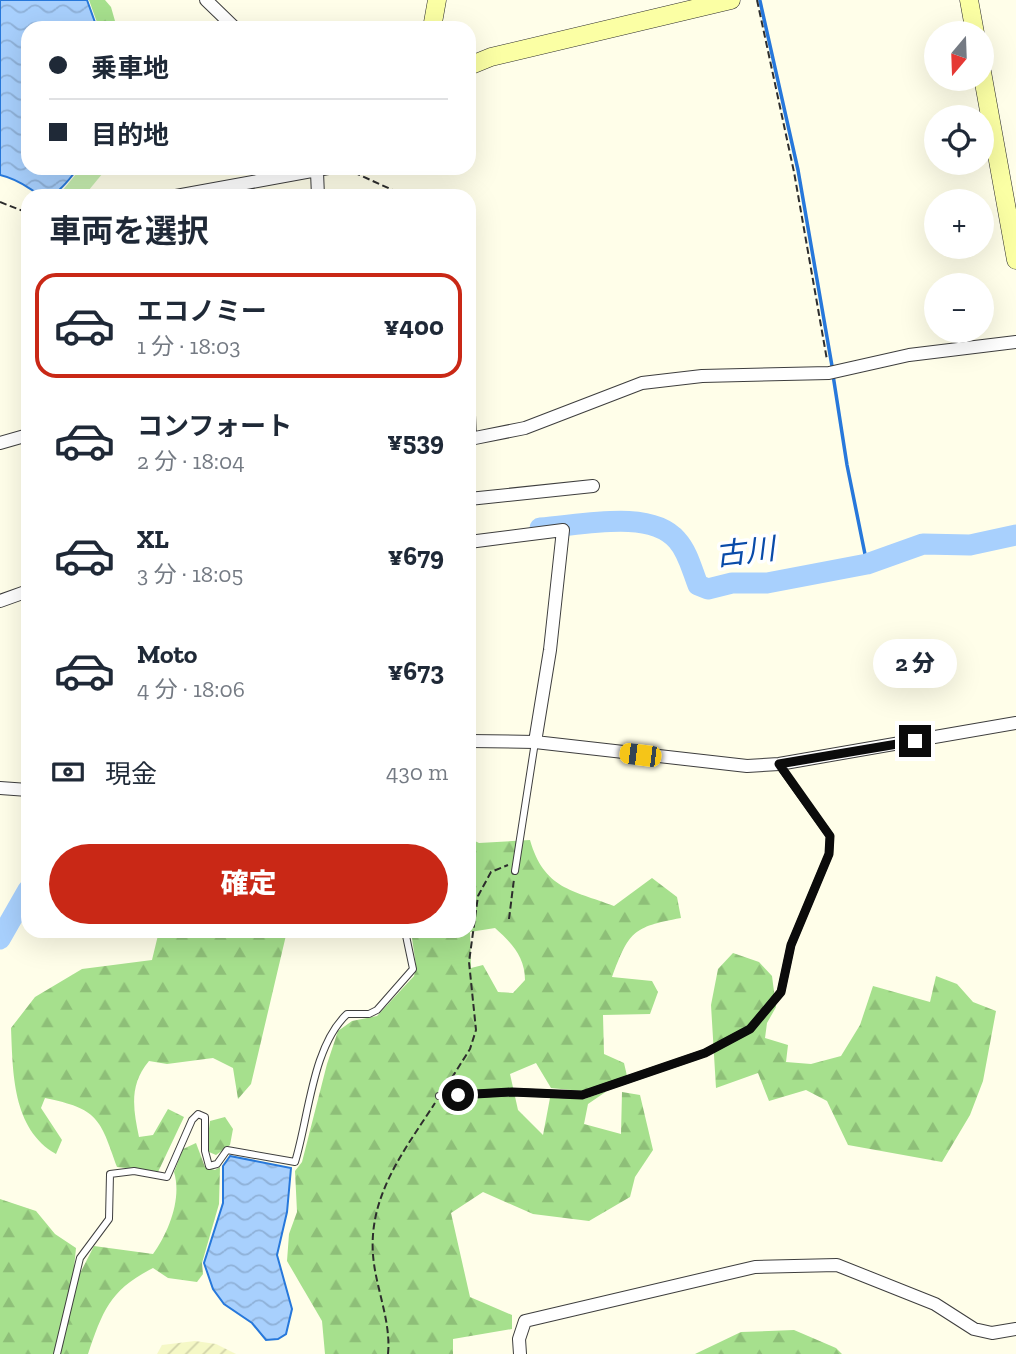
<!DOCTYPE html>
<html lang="ja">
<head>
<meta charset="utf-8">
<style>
  :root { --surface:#fff; --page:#f6f6f7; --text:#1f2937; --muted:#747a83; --line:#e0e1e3; --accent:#c92816 }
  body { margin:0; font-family:"Zilla Slab","Noto Sans JP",serif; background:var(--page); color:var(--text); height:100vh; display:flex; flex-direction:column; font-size:26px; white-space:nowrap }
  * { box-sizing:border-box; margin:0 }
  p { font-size:23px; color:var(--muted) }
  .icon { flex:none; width:38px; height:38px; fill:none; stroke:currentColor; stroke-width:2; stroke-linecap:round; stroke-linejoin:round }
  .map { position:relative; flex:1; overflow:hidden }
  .details { position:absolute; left:21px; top:189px; width:455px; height:749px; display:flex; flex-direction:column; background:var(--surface); border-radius:21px; box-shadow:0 7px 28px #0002 }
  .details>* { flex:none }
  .banner { position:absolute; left:21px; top:21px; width:455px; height:154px; border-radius:21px; box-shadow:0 7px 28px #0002; display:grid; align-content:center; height:154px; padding:0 28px; background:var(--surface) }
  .needle { width:46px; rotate:199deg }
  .fabs { position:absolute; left:924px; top:21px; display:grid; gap:14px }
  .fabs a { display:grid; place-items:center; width:70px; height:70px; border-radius:50%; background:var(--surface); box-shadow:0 7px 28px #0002; font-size:35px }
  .end { position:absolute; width:32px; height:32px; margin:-16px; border:9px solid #0b0b0b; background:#fff; box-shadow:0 0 0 4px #fff }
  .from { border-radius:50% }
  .bubble { position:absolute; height:49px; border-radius:24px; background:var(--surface); box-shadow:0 7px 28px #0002; font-size:23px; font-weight:800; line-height:49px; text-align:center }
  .car { position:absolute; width:21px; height:42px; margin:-21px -10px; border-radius:9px; box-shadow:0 0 5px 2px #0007; background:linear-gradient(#f5c518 24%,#345 0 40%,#f5c518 0 76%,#345 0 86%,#f5c518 0) }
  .banner b { display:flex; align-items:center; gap:24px; height:66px; font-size:26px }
  .banner b+b { border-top:2px solid var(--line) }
  .banner i { width:18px; height:18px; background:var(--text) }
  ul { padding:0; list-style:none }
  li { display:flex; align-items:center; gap:21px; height:105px; margin:0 14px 10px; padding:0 14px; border:4px solid transparent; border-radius:21px }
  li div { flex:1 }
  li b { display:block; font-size:26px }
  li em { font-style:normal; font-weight:800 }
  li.current { border-color:var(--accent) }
  li>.icon { width:63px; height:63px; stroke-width:1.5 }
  h2 { padding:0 28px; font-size:32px; line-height:84px }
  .pay { display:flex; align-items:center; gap:18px; height:77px; padding:0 28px; font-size:26px }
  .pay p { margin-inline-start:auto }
  .action { display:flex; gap:14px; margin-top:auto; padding:14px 28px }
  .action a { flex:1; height:80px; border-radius:42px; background:var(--accent); color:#fff; font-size:28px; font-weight:800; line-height:80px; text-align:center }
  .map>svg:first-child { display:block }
</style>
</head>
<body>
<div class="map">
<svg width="1016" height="1354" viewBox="0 0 1016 1354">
  <defs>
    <pattern id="farmland-furrows" width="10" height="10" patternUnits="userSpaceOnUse" patternTransform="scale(1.75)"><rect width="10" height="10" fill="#f5f8c6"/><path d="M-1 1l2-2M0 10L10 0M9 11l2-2" fill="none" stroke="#d1d3a9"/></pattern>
    <pattern id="forest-firs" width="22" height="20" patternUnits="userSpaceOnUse" patternTransform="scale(1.75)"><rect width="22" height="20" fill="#a6e08d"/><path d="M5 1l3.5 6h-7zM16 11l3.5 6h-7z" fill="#8ebf78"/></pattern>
    <pattern id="water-waves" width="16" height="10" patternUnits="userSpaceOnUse" patternTransform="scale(1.75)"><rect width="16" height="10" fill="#a8d0fd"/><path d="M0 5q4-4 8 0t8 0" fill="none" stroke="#8fb1d8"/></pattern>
  </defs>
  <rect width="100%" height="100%" fill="#fffee9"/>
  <path fill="url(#farmland-furrows)" d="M195,1341L216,1344L236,1354H157L162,1345Z"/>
  <path fill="#c6edaf" d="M81,168H107L84,196H58Z"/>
  <path fill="url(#forest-firs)" fill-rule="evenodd" d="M89,0H105L111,7L117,28H99Z
    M469,838L479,843L530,840C544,889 572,890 614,906L652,878L677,897L681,918C632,927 629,932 612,977L652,981L658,992L650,1014L603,1015L604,1054L624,1063L627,1076L582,1091L551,1088L536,1063L510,1074L518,1110L543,1135L550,1098L584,1099L607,1091L588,1104L584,1124L621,1134L622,1092L640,1095L653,1150L635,1177L630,1197L589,1221L533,1214L483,1192L451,1213L470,1297L512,1315V1329L453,1339V1354H325L322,1321L287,1261L289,1234L297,1212L295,1171L302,1162L327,1064L338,1031L352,1021L377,1016L414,976L416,966L411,931H469ZM495,928C512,943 525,957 525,980L513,993L498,992L483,965L471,968L470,932Z
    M159,931H287L251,1084L238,1099L233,1068L213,1058L167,1064L149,1061C129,1085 133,1108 139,1137L153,1135L168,1109L184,1117L158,1172L117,1167C100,1118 98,1109 45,1098L41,1108L62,1140L56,1154C12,1129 13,1072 11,1028L35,997L82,969L152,960Z
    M733,953L759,962L772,976L776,1007L767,1023L765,1038L788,1045L786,1062L811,1064L841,1056L860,1025L873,986L930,1002L936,976L957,984L973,1002L996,1011L983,1081L970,1115L942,1162L848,1145L827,1101L806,1090L769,1101L758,1073L716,1088L711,1005L718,969Z
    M225,1117L233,1129L230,1145L216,1155L209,1152L207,1143L210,1121Z
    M196,1143L205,1167L215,1170L220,1167L219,1204L202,1263L203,1274L197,1282L168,1278L153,1268C110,1290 103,1310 88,1354H0V1199L36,1211L55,1234L76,1248L72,1289L94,1246L153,1254C169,1232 182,1198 174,1172L183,1149Z
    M794,1330L836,1348L842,1354H695L741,1332Z"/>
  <path fill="url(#water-waves)" stroke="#2778db" stroke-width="2" d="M0,0H87L97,28H28V168H78C39,221 44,185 0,175Z
    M230,1156L291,1168L287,1212L277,1255L292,1309L286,1334L278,1339L266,1340L252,1323L224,1304L213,1289L204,1263L223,1203V1166Z"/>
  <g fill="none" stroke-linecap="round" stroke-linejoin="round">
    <path stroke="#2778db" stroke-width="3.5" d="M760,1L798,170L832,366
      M833,375L847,465L867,564"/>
    <path stroke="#a8d0fd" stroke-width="21" d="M540,528C578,526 650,508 677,540C688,552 692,570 698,585L708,589L732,583H767L867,564L923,544L970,545L1016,535
      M0,939L28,890"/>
    <g stroke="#3e3e3e" stroke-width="8">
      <path id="lane" d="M515,871L535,742
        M439,1096L512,1092L582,1095L705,1053L750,1029L781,992L791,945L829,854L830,836L779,765
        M57,1354L80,1258L109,1219L110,1174L134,1171L167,1177L192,1120L198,1114L205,1117V1151L209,1166L217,1164L227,1150L295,1162C309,1117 312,1047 347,1014H369L377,1010L413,969L405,931"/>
    </g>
    <g stroke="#3e3e3e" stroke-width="14">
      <path id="street" d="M206,0L235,28
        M317,172L318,196
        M176,196L328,168
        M469,415L470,439L525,428L642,383L702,376L829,373L909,355L1016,342
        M0,443L28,435
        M469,499L593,486
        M469,542L563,530L550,650L535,742
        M0,601L28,591
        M469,741L535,742L747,766L779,764L1016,723
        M0,788L28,790
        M520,1354L519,1339L525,1321L755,1267L837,1265L935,1304L974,1329L992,1333L1016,1329"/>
    </g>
    <g stroke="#2d2d2d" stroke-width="19">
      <path id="secondary" d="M969,0L975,33
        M432,28L437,0
        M469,66L491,57L731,0
        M982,72L1016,260"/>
    </g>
    <path stroke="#2d2d2d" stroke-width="2" stroke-dasharray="7 3.5" stroke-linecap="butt" d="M757,0L794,172L827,360
      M344,168L406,196
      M0,202L28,213
      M509,919L514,879
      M446,1087L470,1049L476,1030L469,962L478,896L491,872L508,865
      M388,1354C391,1324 378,1293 374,1264C365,1200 402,1154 435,1103"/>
    <use href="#lane" stroke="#fff" stroke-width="6"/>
    <use href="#street" stroke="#fff" stroke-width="12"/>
    <use href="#secondary" stroke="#fbffa4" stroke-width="18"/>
  </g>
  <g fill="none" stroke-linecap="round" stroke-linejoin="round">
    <path stroke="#0b0b0b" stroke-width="9" d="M458,1095L512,1092L582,1095L705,1053L750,1029L781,992L791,945L829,854L830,836L779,764L915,741"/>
  </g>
  <g text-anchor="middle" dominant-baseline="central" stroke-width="7" stroke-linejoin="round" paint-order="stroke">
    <g font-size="30" font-style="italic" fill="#094ba9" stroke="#fff">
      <text transform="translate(745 552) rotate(-7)">古川</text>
    </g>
  </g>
</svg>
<div class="fabs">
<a><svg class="needle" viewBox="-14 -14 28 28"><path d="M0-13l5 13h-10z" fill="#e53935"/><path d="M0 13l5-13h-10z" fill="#747a83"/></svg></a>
<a><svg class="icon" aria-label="locate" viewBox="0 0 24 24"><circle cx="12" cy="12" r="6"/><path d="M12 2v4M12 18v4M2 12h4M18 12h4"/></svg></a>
<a>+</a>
<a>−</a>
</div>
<i class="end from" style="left:458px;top:1095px"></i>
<i class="end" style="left:915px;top:741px"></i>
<div class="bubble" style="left:873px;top:639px;width:84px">2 分</div>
<i class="car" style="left:640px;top:755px;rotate:277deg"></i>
<div class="banner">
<b><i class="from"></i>乗車地</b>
<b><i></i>目的地</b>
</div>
<section class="details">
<h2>車両を選択</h2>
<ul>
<li class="current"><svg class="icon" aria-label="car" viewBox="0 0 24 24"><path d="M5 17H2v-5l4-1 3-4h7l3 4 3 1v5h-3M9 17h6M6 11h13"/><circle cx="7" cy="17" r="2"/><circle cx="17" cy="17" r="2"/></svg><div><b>エコノミー</b><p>1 分 · 18:03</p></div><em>¥400</em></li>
<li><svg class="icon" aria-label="car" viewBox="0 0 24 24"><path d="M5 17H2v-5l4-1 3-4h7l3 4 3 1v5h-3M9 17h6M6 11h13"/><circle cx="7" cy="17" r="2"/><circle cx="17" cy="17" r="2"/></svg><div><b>コンフォート</b><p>2 分 · 18:04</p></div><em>¥539</em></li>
<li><svg class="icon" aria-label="car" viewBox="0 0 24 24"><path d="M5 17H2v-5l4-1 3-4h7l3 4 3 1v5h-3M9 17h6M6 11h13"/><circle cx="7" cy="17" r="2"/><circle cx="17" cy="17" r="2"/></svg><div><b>XL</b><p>3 分 · 18:05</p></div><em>¥679</em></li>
<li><svg class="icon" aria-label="car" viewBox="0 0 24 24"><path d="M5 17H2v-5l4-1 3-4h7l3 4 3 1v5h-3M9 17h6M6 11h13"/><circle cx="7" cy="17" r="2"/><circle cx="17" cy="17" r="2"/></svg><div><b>Moto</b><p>4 分 · 18:06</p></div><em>¥673</em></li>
</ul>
<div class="pay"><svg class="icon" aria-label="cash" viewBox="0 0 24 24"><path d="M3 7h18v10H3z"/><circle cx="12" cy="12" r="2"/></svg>現金<p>430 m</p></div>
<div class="action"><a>確定</a></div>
</section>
</div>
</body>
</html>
